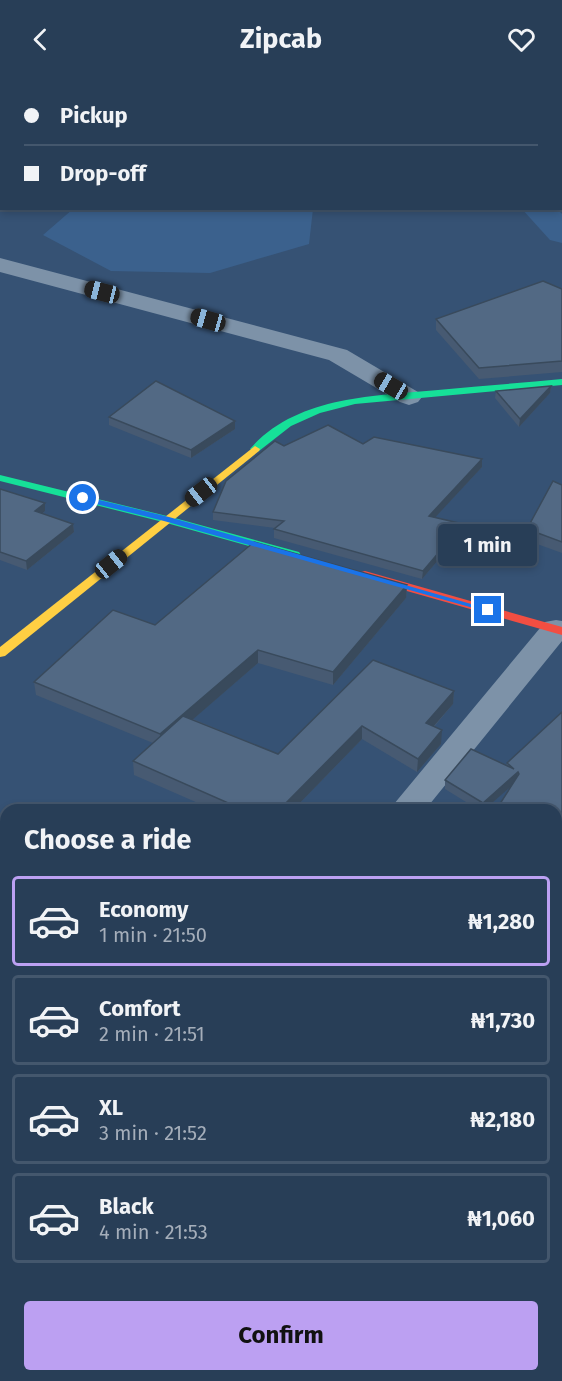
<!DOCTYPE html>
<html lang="en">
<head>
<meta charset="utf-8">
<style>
  :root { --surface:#283e57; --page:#344961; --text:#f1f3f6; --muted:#a5aeba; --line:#44576d; --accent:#bca0f2 }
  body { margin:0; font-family:"Fira Sans",sans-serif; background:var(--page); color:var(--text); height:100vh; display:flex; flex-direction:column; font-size:22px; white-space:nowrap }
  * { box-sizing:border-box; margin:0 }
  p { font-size:20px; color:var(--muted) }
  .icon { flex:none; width:33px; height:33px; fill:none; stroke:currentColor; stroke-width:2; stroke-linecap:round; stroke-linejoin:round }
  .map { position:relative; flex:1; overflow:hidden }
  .drawer { position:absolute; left:0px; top:726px; width:562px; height:578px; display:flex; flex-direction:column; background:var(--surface); border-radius:18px 18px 0 0; box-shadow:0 3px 9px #0003,0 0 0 2px var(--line) }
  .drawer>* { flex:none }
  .top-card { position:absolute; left:0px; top:0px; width:562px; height:132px; box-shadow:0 3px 9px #0003,0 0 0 2px var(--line); display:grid; align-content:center; height:132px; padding:0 24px; background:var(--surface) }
  .end { position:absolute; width:27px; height:27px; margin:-14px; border:8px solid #1a73e8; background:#fff; box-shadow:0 0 0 3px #fff }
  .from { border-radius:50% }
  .bubble { position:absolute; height:42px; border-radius:6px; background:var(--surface); box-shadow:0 3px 9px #0003,0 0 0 2px var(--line); font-size:20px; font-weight:700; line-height:42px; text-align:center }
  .car { position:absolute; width:18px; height:36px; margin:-18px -9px; border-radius:8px; box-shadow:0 0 4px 2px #0007; background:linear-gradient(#222 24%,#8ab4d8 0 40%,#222 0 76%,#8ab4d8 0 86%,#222 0) }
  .top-card b { display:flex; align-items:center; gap:21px; height:57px; font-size:22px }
  .top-card b+b { border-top:2px solid var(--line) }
  .top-card i { width:15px; height:15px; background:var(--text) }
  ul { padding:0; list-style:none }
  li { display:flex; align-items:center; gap:18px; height:90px; margin:0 12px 9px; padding:0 12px; border:3px solid var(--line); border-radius:6px }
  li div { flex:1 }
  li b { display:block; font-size:22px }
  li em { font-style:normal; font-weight:700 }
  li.active { border-color:var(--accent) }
  li>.icon { width:54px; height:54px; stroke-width:1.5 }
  h2 { padding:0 24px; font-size:27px; line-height:72px }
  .primary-button { display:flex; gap:12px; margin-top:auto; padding:12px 24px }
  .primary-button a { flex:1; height:69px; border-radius:6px; background:var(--accent); color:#111; font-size:24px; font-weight:700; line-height:69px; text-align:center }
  header { display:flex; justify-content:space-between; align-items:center; height:78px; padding:0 24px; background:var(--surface); font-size:27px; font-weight:700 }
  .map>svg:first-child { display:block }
</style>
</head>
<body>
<header><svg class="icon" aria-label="back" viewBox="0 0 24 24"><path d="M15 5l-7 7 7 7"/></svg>Zipcab<svg class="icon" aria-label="heart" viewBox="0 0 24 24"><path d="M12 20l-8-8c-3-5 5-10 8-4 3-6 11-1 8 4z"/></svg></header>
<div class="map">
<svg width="562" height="1303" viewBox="0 0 562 1303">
  <rect width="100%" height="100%" fill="#365274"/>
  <path fill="#3b618d" d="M73,131V130L313,131L309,166L210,195L111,193L43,157Z"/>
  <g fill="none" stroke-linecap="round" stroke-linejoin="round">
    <path fill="#3b618d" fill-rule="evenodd" d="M521,130H556L562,136V165L550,162Z"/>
    <path fill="#7d92a8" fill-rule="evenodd" d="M0,180L347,272L418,314L422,319L418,324L409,327L400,324L329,282L0,194Z
      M556,542L562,543V563L425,732H389L545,544Z
      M6,1157V1201L4,1202L6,1203V1243L0,1241V1159Z
      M562,1262V1303H535L533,1298H556V1264Z
      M162,1298H220L223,1303H164Z"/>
    <path fill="#16e098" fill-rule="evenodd" d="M562,301V307L355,326L320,335L291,348L259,373L255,374L250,371C296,318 374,318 438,312C479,308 521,305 562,301Z
      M0,397L171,439L299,474L301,477L295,481L163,444L0,403Z"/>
    <path fill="#ffcf43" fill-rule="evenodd" d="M255,368L260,371L259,373L5,578L0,579V569Z"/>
    <path fill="#f24e42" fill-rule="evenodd" d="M365,493L562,549V557L361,500L359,497L361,494Z"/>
  </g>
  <path fill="#475a72" d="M0,0H528L532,2H440L438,1L2,2V19L0,18Z
    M562,211V294L479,301L436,252V241Z
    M551,308L550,315L519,349L495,320L496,313Z
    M109,339L235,343V351L191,380L109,347Z
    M363,366L482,389L435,439L463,446L462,454L422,501L274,460V451L275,450L213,442V434L284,368Z
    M562,407V475L526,462L527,451Z
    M0,411L45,433L43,435L73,446L74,454L27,492L0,482Z
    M407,507L406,520L333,607L258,585L193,641L278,676L454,613L453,626L434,649L441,666L417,694L362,661L293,732H214L134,697L133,683L153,665L36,617L34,604L155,547Z
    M562,634V774L556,780V732L512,707L484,732H479L445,711V702L506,688L507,685Z"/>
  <path fill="#394a5c" d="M2,69V78L0,79V70Z
    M551,308L550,315L519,349L520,341Z
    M235,343V351L191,380V372Z
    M482,381V389L429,446V438Z
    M45,425V433L36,441L35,433Z
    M73,446L74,454L27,492L26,483Z
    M463,446L462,454L422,501L423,493Z
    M407,507L406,520L333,607V594Z
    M258,572V585L161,669L160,656Z
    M454,613L453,626L425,658L426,645Z
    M362,648V661L293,732H279Z
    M442,652L441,666L417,694L418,681Z
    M518,694L517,703L484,732H482L483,725Z
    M562,767V774L556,780V772Z
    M6,959V971L0,976V964Z"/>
  <path fill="#526984" stroke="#394a5c" stroke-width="1.5" d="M0,0H433L431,2H2V11L0,10Z
    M453,0H528L532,2H455Z
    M0,25L2,26V69L0,70Z
    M562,29V52H561V30Z
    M543,203L562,211V283L479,290L436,241Z
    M156,303L235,343L191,372L109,339Z
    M551,308L520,341L496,313Z
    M328,347L363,366L374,359L482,381L429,438L463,446L423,493L274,451L284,443L213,434L226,403L275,363L284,368Z
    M553,403L562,407V464L527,451Z
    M0,411L45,425L35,433L73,446L26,483L0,474Z
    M254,464L407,507L333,594L258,572L160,656L34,604L113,532L155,547Z
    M373,582L454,613L426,645L442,652L418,681L362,648L279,732H244L133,683L183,638L278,676Z
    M562,634V767L556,772V732H496L519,696L518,694L483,725L445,702L471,671L514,691L507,685Z
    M0,954L6,957L0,964Z
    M0,1283L6,1287V1298H21L29,1303H0Z"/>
  <path fill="#1a73e8" d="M83,418L169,439L492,532L484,533L164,443L80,422L79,420Z"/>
</svg>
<i class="end from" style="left:83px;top:420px"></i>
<i class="end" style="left:488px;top:532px"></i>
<div class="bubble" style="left:438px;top:446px;width:99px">1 min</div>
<i class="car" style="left:102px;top:214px;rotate:284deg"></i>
<i class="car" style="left:208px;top:242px;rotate:286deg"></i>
<i class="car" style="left:391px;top:308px;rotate:300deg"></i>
<i class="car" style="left:201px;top:414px;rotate:232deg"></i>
<i class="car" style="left:111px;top:486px;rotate:51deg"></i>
<div class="top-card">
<b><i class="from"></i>Pickup</b>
<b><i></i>Drop-off</b>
</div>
<section class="drawer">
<h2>Choose a ride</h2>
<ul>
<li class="active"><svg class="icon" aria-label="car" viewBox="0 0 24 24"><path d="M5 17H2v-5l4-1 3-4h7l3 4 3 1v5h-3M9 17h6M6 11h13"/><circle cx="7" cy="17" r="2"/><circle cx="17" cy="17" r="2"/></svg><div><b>Economy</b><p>1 min · 21:50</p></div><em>₦1,280</em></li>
<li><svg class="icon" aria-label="car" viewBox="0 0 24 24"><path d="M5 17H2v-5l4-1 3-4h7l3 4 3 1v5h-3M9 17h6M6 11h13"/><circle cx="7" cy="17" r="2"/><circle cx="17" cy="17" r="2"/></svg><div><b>Comfort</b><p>2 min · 21:51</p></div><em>₦1,730</em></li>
<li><svg class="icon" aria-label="car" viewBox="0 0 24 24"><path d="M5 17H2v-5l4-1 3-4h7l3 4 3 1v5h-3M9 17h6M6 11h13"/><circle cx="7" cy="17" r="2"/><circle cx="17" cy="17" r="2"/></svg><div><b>XL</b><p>3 min · 21:52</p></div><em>₦2,180</em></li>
<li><svg class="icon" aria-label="car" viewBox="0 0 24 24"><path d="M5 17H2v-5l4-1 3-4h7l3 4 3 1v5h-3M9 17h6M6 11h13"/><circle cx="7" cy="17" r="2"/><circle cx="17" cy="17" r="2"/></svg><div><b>Black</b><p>4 min · 21:53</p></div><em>₦1,060</em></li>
</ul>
<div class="primary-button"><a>Confirm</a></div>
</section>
</div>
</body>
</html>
